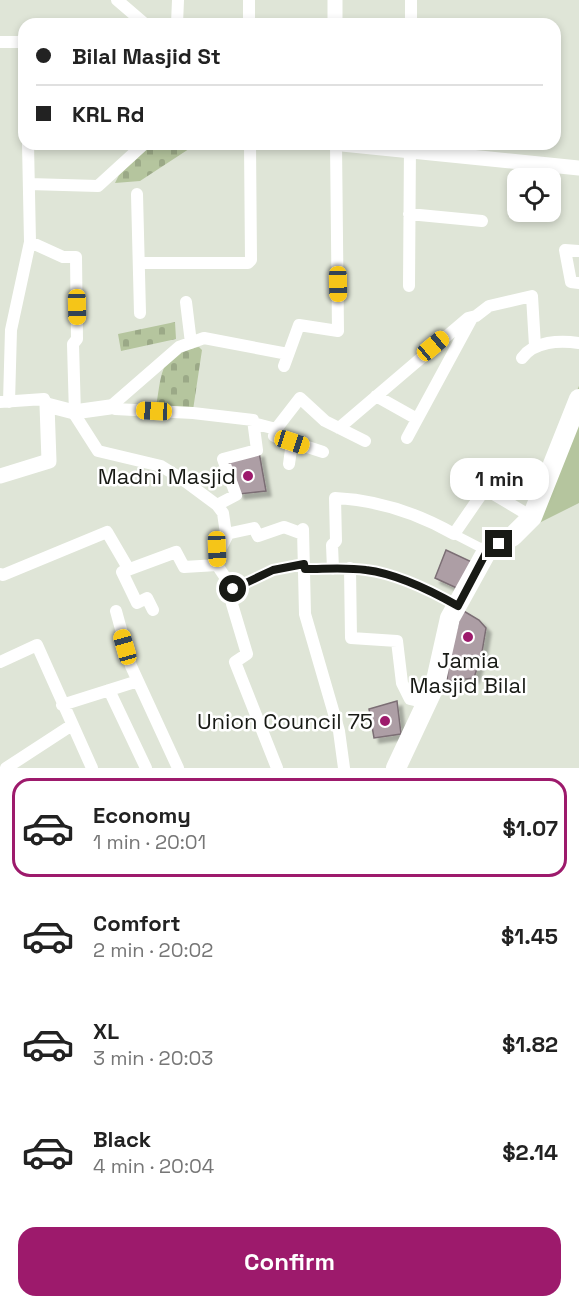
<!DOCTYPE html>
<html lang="en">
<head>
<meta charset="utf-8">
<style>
  :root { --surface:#fff; --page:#f6f6f6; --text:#222; --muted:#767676; --line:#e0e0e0; --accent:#9d1a6c }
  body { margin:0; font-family:"Space Grotesk",sans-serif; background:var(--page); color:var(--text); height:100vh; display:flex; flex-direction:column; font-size:22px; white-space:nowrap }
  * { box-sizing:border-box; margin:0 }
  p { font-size:20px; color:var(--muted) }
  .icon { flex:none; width:33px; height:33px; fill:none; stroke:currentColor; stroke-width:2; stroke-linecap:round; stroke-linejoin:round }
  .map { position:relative; height:768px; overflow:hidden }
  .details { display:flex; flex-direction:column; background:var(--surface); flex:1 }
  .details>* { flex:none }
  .top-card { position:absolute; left:18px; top:18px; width:543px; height:132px; border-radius:18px; box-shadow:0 3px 9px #0003; display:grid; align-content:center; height:132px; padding:0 18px; background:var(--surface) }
  .fabs { position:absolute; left:507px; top:168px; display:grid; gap:12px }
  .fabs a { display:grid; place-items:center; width:54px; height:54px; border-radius:12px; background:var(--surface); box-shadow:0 3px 9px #0003; font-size:30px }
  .end { position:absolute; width:27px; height:27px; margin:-14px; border:8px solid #181a15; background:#fff; box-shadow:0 0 0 3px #fff }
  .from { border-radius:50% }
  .bubble { position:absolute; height:42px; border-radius:18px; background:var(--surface); box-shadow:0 3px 9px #0003; font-size:20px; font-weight:800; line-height:42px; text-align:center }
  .car { position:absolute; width:18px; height:36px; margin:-18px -9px; border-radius:8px; box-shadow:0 0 4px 2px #0007; background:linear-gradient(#f5c518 24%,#345 0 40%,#f5c518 0 76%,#345 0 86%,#f5c518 0) }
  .top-card b { display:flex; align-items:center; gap:21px; height:57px; font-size:22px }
  .top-card b+b { border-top:2px solid var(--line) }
  .top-card i { width:15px; height:15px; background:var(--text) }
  ul { padding:10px 0 0; list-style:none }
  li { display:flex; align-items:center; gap:18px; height:99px; margin:0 12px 9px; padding:0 6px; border:3px solid transparent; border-radius:18px }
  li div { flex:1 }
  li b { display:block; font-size:22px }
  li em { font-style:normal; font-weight:800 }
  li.current { border-color:var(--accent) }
  li>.icon { width:54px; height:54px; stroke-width:1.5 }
  .primary-button { display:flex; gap:12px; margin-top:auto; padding:12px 18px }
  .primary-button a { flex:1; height:69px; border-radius:18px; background:var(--accent); color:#fff; font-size:24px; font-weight:800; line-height:69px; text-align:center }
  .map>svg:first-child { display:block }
</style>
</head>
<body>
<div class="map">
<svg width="579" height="768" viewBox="0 0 579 768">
  <defs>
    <pattern id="cemetery-stones" width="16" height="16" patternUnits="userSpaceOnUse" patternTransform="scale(1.5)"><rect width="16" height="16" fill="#b5c59e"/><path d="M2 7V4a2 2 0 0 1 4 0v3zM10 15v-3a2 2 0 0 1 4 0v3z" fill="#9ba987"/></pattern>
    <filter id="shadow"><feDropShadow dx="5" dy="5" stdDeviation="1.5" flood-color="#0004"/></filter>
  </defs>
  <rect width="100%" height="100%" fill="#dfe5d7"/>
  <path fill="#b5c59e" d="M579,386V503L513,536Z"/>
  <path fill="url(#cemetery-stones)" d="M152,144L195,145L140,181L115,183L119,175Z
    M175,322L176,339L121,351L118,334Z
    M199,347L202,350L193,410L156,407C162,377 158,351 199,347Z"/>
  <path fill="#ad9ea5" stroke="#7b6e74" stroke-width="1.5" filter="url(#shadow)" d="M259,452L266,491L239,494L228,460Z
    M446,550L474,563L461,590L435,578Z
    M462,610L479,620L486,628L482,652L474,678L447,681L449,657Z
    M397,701L401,734L374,738L369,709Z"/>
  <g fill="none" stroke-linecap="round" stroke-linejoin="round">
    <path stroke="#fff" stroke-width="9" d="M454,534L487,551"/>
    <path stroke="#fff" stroke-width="12" d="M117,0L145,24
      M249,0V24
      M177,24L178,0
      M411,24V0
      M0,42H24
      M29,184L98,186L144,144
      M137,194L140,313
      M409,214L482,221
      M30,242L63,257H76L77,339L73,344L75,415L98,451L161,466L182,479L217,505L223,513L226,534L254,528L258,536L284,527L303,534
      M579,251L565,250L571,282L579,283
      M139,263H248L251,260L250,144
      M409,286L410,144
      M186,302L191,343
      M522,358C534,341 560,340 579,343
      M284,366L299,325L338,331L336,144
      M376,396L417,419
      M0,402L44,399L47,405
      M9,402L11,330L30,242L28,144
      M110,407L115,409L193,413L253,420L257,450L223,459L236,495L217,505
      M110,407L179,347L204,338L288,354
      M253,423L276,429L300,398L325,421L365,441
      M339,428L468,318L476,316L489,306L532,296L535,346
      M276,429L274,436L323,452
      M407,438L472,318
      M289,464L292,442
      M303,529L305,614L339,731L344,768
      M304,564L305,569C325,569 346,567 366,570C398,574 430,590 458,606
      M217,565L233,589L273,570L304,564
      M217,565V549L222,546L228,534
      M350,568L351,638L397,641L402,683L410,699L427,703
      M333,569L332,545L336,541L335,498C377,500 417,513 454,534L485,489L532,517
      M0,574L3,575L107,532L128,568
      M234,589L232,604L247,654L235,662L277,768
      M153,610L147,598L137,603L122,572L176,552L184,567L217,565
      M116,611L131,666L178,768
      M0,662L37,645L92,768
      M109,690L146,768
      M62,705L138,681
      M6,768L72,725"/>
    <path stroke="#fff" stroke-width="15" d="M335,0V24
      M342,144L579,168
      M0,476L49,461L47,405L74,412L110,407"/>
    <path stroke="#fff" stroke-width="20" d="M396,768L435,685L450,618L487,551L513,536L532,517L579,399"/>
  </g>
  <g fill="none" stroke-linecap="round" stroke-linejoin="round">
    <path stroke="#181a15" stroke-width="8" d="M233,589L273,570L304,564L305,569C325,569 346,567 366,570C398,574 430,590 458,606L487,551L499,544"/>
  </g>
  <g fill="#9d1a6c" stroke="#fff" stroke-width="2">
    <circle cx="248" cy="476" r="6"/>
    <circle cx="468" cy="637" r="6"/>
    <circle cx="385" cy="721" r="6"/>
  </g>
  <g text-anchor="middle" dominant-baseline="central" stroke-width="5" stroke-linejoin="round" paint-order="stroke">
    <g font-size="22" fill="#181a15" stroke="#fff" text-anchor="end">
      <text x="236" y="476">Madni Masjid</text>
      <text x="468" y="660" text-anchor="middle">Jamia<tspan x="468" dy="25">Masjid Bilal</tspan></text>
      <text x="373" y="721">Union Council 75</text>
    </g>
  </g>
</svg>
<div class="fabs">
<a><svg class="icon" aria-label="locate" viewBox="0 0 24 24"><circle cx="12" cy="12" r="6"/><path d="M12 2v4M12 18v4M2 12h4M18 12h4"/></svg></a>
</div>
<i class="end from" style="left:233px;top:589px"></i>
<i class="end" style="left:499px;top:544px"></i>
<div class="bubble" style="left:450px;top:458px;width:99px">1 min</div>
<i class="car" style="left:338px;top:284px;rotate:179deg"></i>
<i class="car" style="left:77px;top:307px;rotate:179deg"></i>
<i class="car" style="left:433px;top:346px;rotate:50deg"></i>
<i class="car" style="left:154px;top:411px;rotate:273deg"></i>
<i class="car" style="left:292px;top:442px;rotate:108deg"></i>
<i class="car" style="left:217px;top:549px;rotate:178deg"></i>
<i class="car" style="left:125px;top:647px;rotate:344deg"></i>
<div class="top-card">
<b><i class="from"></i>Bilal Masjid St</b>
<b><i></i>KRL Rd</b>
</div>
</div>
<section class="details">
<ul>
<li class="current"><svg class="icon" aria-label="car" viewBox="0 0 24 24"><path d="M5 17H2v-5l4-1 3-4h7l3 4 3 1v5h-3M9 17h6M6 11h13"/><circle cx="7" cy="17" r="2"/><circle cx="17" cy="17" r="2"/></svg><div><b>Economy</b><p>1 min · 20:01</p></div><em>$1.07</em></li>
<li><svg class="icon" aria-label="car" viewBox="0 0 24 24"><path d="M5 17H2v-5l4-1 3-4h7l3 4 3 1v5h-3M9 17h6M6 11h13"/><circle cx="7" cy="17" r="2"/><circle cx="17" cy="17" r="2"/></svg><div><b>Comfort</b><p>2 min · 20:02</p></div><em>$1.45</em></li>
<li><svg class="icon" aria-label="car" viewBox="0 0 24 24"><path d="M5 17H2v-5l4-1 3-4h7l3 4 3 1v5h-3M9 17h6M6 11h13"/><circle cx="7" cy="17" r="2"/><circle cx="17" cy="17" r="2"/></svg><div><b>XL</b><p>3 min · 20:03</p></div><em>$1.82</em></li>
<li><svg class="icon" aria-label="car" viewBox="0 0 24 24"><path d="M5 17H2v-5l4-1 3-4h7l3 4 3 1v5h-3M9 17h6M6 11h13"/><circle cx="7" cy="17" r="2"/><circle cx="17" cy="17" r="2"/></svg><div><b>Black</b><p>4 min · 20:04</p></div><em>$2.14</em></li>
</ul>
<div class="primary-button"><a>Confirm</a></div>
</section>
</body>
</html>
